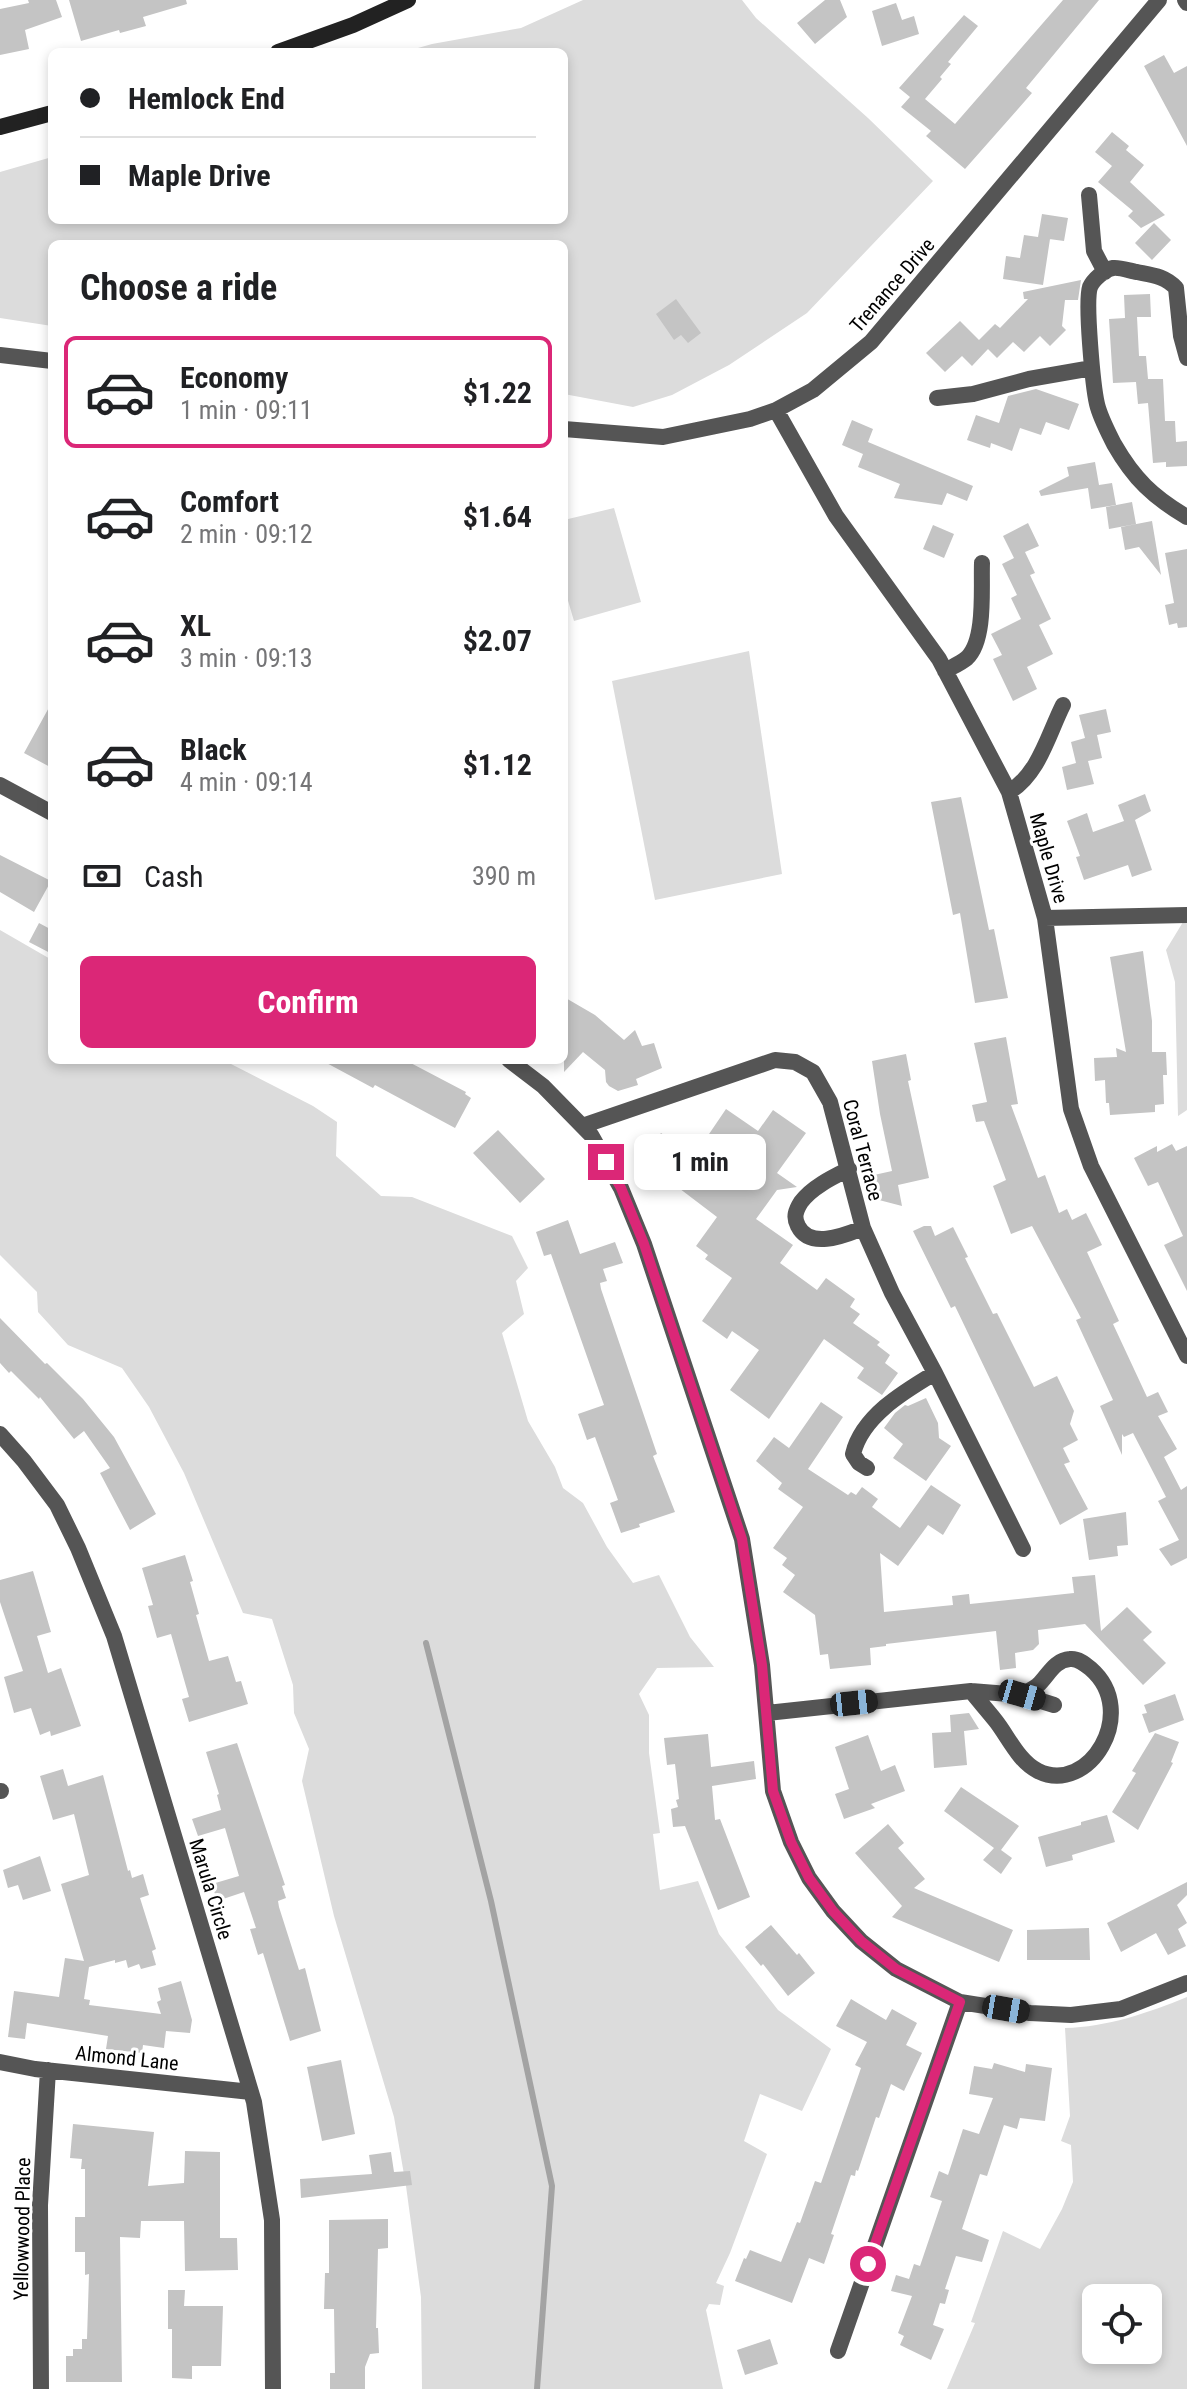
<!DOCTYPE html>
<html lang="en">
<head>
<meta charset="utf-8">
<style>
  :root { --surface:#fff; --page:#f2f2f2; --text:#202124; --muted:#757577; --line:#e0e0e0; --accent:#db2777 }
  body { margin:0; font-family:"Roboto Condensed",sans-serif; background:var(--page); color:var(--text); height:100vh; display:flex; flex-direction:column; font-size:30px; white-space:nowrap }
  * { box-sizing:border-box; margin:0 }
  p { font-size:26px; color:var(--muted) }
  .icon { flex:none; width:44px; height:44px; fill:none; stroke:currentColor; stroke-width:2; stroke-linecap:round; stroke-linejoin:round }
  .map { position:relative; flex:1; overflow:hidden }
  .details { position:absolute; left:48px; top:240px; width:520px; height:824px; display:flex; flex-direction:column; background:var(--surface); border-radius:12px; box-shadow:0 4px 12px #0003 }
  .details>* { flex:none }
  .top-card { position:absolute; left:48px; top:48px; width:520px; height:176px; border-radius:12px; box-shadow:0 4px 12px #0003; display:grid; align-content:center; height:176px; padding:0 32px; background:var(--surface) }
  .buttons { position:absolute; left:1082px; top:2284px; display:grid; gap:16px }
  .buttons a { display:grid; place-items:center; width:80px; height:80px; border-radius:12px; background:var(--surface); box-shadow:0 4px 12px #0003; font-size:40px }
  .end { position:absolute; width:36px; height:36px; margin:-18px; border:10px solid #db2777; background:#fff; box-shadow:0 0 0 4px #fff }
  .from { border-radius:50% }
  .bubble { position:absolute; height:56px; border-radius:12px; background:var(--surface); box-shadow:0 4px 12px #0003; font-size:26px; font-weight:700; line-height:56px; text-align:center }
  .car { position:absolute; width:24px; height:48px; margin:-24px -12px; border-radius:10px; box-shadow:0 0 6px 2px #0007; background:linear-gradient(#222 24%,#8ab4d8 0 40%,#222 0 76%,#8ab4d8 0 86%,#222 0) }
  .top-card b { display:flex; align-items:center; gap:28px; height:76px; font-size:30px }
  .top-card b+b { border-top:2px solid var(--line) }
  .top-card i { width:20px; height:20px; background:var(--text) }
  ul { padding:0; list-style:none }
  li { display:flex; align-items:center; gap:24px; height:112px; margin:0 16px 12px; padding:0 16px; border:4px solid transparent; border-radius:12px }
  li div { flex:1 }
  li b { display:block; font-size:30px }
  li em { font-style:normal; font-weight:700 }
  li.selected { border-color:var(--accent) }
  li>.icon { width:72px; height:72px; stroke-width:1.5 }
  h2 { padding:0 32px; font-size:36px; line-height:96px }
  .pay { display:flex; align-items:center; gap:20px; height:88px; padding:0 32px; font-size:30px }
  .pay p { margin-inline-start:auto }
  .cta { display:flex; gap:16px; margin-top:auto; padding:16px 32px }
  .cta a { flex:1; height:92px; border-radius:12px; background:var(--accent); color:#fff; font-size:32px; font-weight:700; line-height:92px; text-align:center }
  .map>svg:first-child { display:block }
</style>
</head>
<body>
<div class="map">
<svg width="1187" height="2389" viewBox="0 0 1187 2389">
  <rect width="100%" height="100%" fill="#fff"/>
  <path fill="#dcdcdc" fill-rule="evenodd" d="M583,0H742L756,18L868,118L933,181L807,313L729,365L672,395L633,407L564,394V244H52V326L0,318V172L52,157V220H564V52H404L432,44L521,28Z
    M614,508L641,602L574,621L564,587V520Z
    M749,651L782,874L655,900L612,681Z
    M1183,922L1187,923V1110L1178,1116L1175,982L1166,950Z
    M0,930L52,960V1060H218L231,1064L313,1106L337,1122L336,1156L381,1196L412,1197L512,1236L528,1268L516,1281L524,1314L502,1333L528,1421L555,1467L563,1488L583,1503L607,1547L633,1583L659,1575L690,1637L714,1667L657,1668L639,1694L649,1715V1753L660,1833L653,1834L660,1890L698,1881L719,1934L778,2010L831,2049L802,2111L760,2094L744,2141L767,2154L730,2253L716,2283L724,2286L720,2305L709,2304L706,2310L723,2389H422L421,2297L406,2186L394,2117L334,1916L302,1781L309,1749L294,1713L293,1685L272,1619L243,1613L184,1473L149,1407L122,1368L68,1345L38,1312L37,1292L0,1255Z
    M1187,1997V2389H947L975,2323L971,2322L1003,2231L1040,2249L1062,2209L1073,2182L1071,2145L1061,2141L1070,2116L1065,2028C1107,2027 1148,2013 1187,1997ZM1096,2298H1148V2350H1096Z"/>
  <g fill="none" stroke-linecap="round" stroke-linejoin="round">
    <path stroke="#a3a3a3" stroke-width="6" d="M426,1643L491,1901L552,2186L537,2389"/>
  </g>
  <path fill="#c4c4c4" d="M28,0H56L62,17L25,30L29,49L0,55V9L29,3Z
    M69,0H186L187,4L143,17L146,26L120,33L119,30L81,41Z
    M825,0H840L847,17L815,44L797,23Z
    M1063,0H1099L1026,88L1032,93L965,169L926,136L931,131L901,107L910,97L899,88L964,15L978,26L948,62L951,64L940,77L942,79L925,99L955,124Z
    M896,3L902,20L914,16L919,34L882,46L872,11Z
    M1164,55L1174,73L1187,66V146L1144,66Z
    M1112,132L1129,146L1126,150L1144,165L1130,182L1165,215L1141,228L1128,216L1133,211L1098,182L1112,166L1095,152Z
    M1042,214L1068,218L1064,241L1042,238L1050,239L1043,285L1003,279L1006,256L1020,258L1024,235L1038,237Z
    M1154,223L1171,240L1152,260L1135,243Z
    M1081,280L1078,300H1065L1062,326L1066,330L1050,346L1040,336L1024,352L1013,342L997,358L987,348L988,349L972,366L962,356L945,372L926,353L960,321L979,340L995,324L1000,328L1028,299H1024L1023,292Z
    M1150,294L1151,317H1137L1139,356H1146L1148,379H1163L1165,421H1175L1176,442L1187,441V466L1166,467V462L1153,463L1148,403L1138,404L1136,382L1113,383L1109,319L1125,318L1124,295Z
    M676,299L701,333L688,343L681,335L674,340L656,314Z
    M1036,389L1079,404L1069,430L1046,422L1041,435L1020,428L1012,451L991,443L990,448L967,440L976,415L999,423L1008,396Z
    M852,420L873,429L868,442L973,486L967,501L947,493L942,505L894,498L900,484L858,467L863,454L842,445Z
    M1095,462L1099,485L1112,483L1116,505L1091,509L1088,488L1041,496L1039,491L1069,476L1067,467Z
    M1132,502L1136,524L1109,529L1106,507Z
    M1152,521L1161,575L1139,547L1125,550L1121,527Z
    M1028,523L1039,546L1025,552L1035,573L1030,575L1051,619L1039,625L1053,654L1027,667L1037,689L1013,701L993,659L1002,655L991,634L1021,619L1011,598L1017,595L1002,564L1014,558L1003,536Z
    M933,525L954,534L944,558L923,549Z
    M1187,549V627L1178,628L1177,623L1169,625L1165,605L1174,603L1165,553Z
    M52,702V768L24,753Z
    M1106,709L1111,732L1097,735L1102,758L1088,761L1094,784L1067,790L1062,767L1076,763L1071,742L1085,738L1079,715Z
    M1145,794L1151,811L1135,820L1152,870L1132,877L1128,865L1084,880L1076,857L1080,856L1067,821L1087,813L1093,832L1124,821L1118,805Z
    M961,797L989,930L994,929L1008,998L975,1003L960,913L953,915L931,802Z
    M0,855L51,881L34,912L0,892Z
    M39,923L52,930V954L29,942Z
    M1143,951L1152,1021V1052H1166L1167,1075H1163L1164,1104L1155,1105V1112L1110,1115L1109,1103H1106L1105,1080L1095,1081L1094,1058L1117,1057L1116,1048L1126,1052L1110,957Z
    M564,997L595,1015L624,1040L635,1030L642,1046L654,1043L662,1068L636,1079L638,1085L618,1091L609,1086L606,1082L605,1070L583,1052L564,1072Z
    M1006,1037L1018,1104L1011,1105L1038,1178L1045,1175L1059,1213L1067,1209L1072,1220L1086,1213L1102,1245L1087,1252L1119,1321L1113,1324L1120,1339L1147,1397L1158,1392L1168,1412L1158,1416L1177,1449L1164,1457L1181,1490L1187,1486V1558L1171,1566L1159,1549L1179,1540L1158,1501L1166,1497L1133,1433L1124,1437L1122,1434V1455L1100,1406L1113,1400L1076,1320L1081,1318L1032,1226L1011,1234L993,1186L1006,1180L984,1121L976,1122L972,1105L987,1102L974,1043Z
    M906,1054L911,1080L908,1081L929,1178L898,1185L902,1206L879,1200L874,1175L892,1171L880,1114L872,1061Z
    M321,1060H405L466,1092L465,1094L471,1098L455,1128L375,1085L373,1088Z
    M726,1109L758,1131L773,1110L806,1133L777,1173L797,1187L777,1190L756,1219L793,1245L780,1263L817,1290L826,1278L855,1299L850,1307L860,1314L853,1323L880,1342L877,1345L890,1355L885,1363L898,1373L882,1395L857,1378L864,1368L824,1339L769,1419L730,1390L759,1350L732,1331L727,1339L702,1321L732,1278L705,1259L708,1255L696,1246L717,1217L642,1160L661,1133L684,1149L688,1144L701,1154L693,1165L727,1190L746,1163L707,1137Z
    M498,1130L545,1179L520,1203L473,1153Z
    M1172,1144L1176,1151L1187,1146V1291L1164,1245L1183,1236L1158,1182L1148,1186L1134,1158L1157,1146V1152Z
    M568,1220L580,1254L615,1242L623,1263L603,1269L607,1281L600,1283L601,1289L657,1454L653,1456L675,1512L639,1524L640,1527L621,1533L610,1503L618,1500L595,1437L587,1440L578,1414L604,1405L551,1254L544,1256L536,1232Z
    M924,1226H931L935,1236L953,1227L968,1257L965,1258L993,1314L997,1313L1034,1387L1057,1376L1074,1411L1070,1424L1078,1440L1063,1448L1070,1462L1064,1464L1088,1509L1060,1525L955,1306L951,1308L913,1231Z
    M0,1318L45,1364L47,1363L83,1399L114,1437L156,1514L130,1530L100,1473L110,1468L84,1431L74,1439L40,1397L39,1399L11,1371L9,1373L0,1363Z
    M926,1398L938,1423L939,1438L951,1446L926,1481L893,1458L903,1444L884,1428L895,1413L905,1405L908,1406Z
    M821,1402L843,1417L808,1469L848,1495L851,1492L856,1495L862,1487L878,1499L872,1507L900,1528L931,1485L961,1505L943,1535L928,1525L898,1566L880,1553L884,1612L953,1605L952,1596L969,1594L970,1604L1074,1593L1072,1577L1095,1575L1101,1631L1127,1607L1152,1632L1143,1640L1166,1663L1143,1685L1085,1624L1038,1630L1039,1644L1033,1650L1015,1653L1016,1668L1000,1670L996,1631L886,1644V1646L870,1648L871,1665L830,1669L828,1654L820,1655L815,1615L783,1592L795,1575L782,1565L787,1558L773,1548L803,1507L778,1489L782,1483L756,1461L774,1437L789,1448Z
    M1126,1512L1128,1545L1117,1546L1118,1556L1089,1560L1083,1519Z
    M185,1555L193,1581L190,1582L199,1614L196,1615L209,1661L228,1656L236,1682L241,1681L248,1704L189,1722L182,1699L189,1697L171,1634L157,1638L148,1606L153,1605L142,1568Z
    M33,1571L51,1632L37,1636L48,1673L61,1668L81,1726L51,1736L50,1731L40,1735L31,1708L14,1713L4,1677L23,1671L0,1602V1580Z
    M1175,1694L1184,1720L1149,1733L1142,1714L1147,1713L1144,1705Z
    M969,1713L979,1729L964,1731L967,1765L934,1768L932,1733L951,1732L950,1715Z
    M1155,1733L1179,1742L1171,1762L1173,1763L1138,1830L1112,1812L1136,1773L1132,1771Z
    M708,1734L711,1767L754,1761L756,1779L712,1786L715,1820L720,1819L750,1897L718,1910L685,1826L673,1827L671,1809L678,1807L676,1800L679,1799L675,1764L667,1765L664,1738Z
    M868,1735L881,1771L895,1765L905,1791L871,1804L875,1808L844,1819L835,1794L849,1789L835,1747Z
    M237,1743L285,1885L282,1886L286,1898L278,1901L279,1907L299,1970L305,1968L321,2031L290,2041L263,1953L258,1955L250,1929L256,1928L244,1892L217,1901L212,1884L239,1876L225,1828L198,1836L192,1819L221,1810L217,1795L219,1794L206,1752Z
    M63,1769L68,1786L103,1775L128,1871L130,1870L132,1878L143,1874L149,1895L140,1898L156,1949L152,1951L156,1965L141,1969L139,1964L128,1968L126,1960L115,1963V1960L89,1967L84,1999L90,2000L89,2005L161,2014L157,2002L161,2000L158,1988L181,1981L192,2020L190,2033L166,2031L164,2048L143,2045L142,2053L106,2049L108,2036L27,2023L25,2039L8,2037L14,1991L59,1997L65,1958L84,1961L61,1884L89,1875L74,1814L53,1820L40,1776Z
    M961,1787L1019,1826L1001,1850L1012,1858L1001,1874L983,1860L994,1848L944,1811Z
    M1107,1815L1115,1842L1072,1855L1073,1860L1046,1867L1038,1837L1081,1825V1822Z
    M888,1824L904,1843L898,1848L925,1879L914,1888L1013,1930L999,1962L892,1917L902,1906L855,1853Z
    M40,1856L51,1891L23,1900L18,1885L8,1888L3,1870Z
    M1187,1882V1895L1177,1905L1187,1923L1178,1929L1186,1946L1168,1955L1156,1933L1121,1952L1107,1923Z
    M771,1925L797,1955L799,1953L815,1973L788,1996L763,1964L761,1966L745,1947Z
    M1089,1928L1090,1960H1027V1930Z
    M851,1999L886,2020L892,2009L917,2023L906,2045L922,2053L904,2091L891,2084L879,2118L876,2117L858,2171L856,2170L855,2176L851,2175L831,2234L834,2235L824,2264L809,2258L792,2303L735,2281L744,2258L746,2259L750,2250L781,2262L797,2222L800,2223L815,2181L821,2183L861,2068L855,2065L867,2042L836,2026Z
    M341,2060L355,2134L322,2141L307,2067Z
    M994,2063L1025,2072L1026,2064L1052,2068L1045,2121L1020,2118L1017,2129L1004,2125L987,2176L980,2174L962,2229L989,2240L982,2262L956,2256L945,2289L949,2290L945,2304L940,2303L933,2325L944,2329L931,2360L900,2345L904,2336L898,2333L912,2296L891,2291L896,2275L909,2279L914,2264L920,2266L942,2201L930,2197L939,2171L948,2175L963,2129L979,2134L993,2098L969,2094L974,2066L992,2069Z
    M73,2124L154,2132L148,2186L184,2183L185,2151L220,2152V2238H237L238,2270L185,2271L184,2221H141L140,2238L120,2237L122,2382H66V2356H73V2349H82V2339H87L89,2274L85,2275V2252H75V2217H85V2169H81L82,2159L70,2158Z
    M391,2152L394,2172L410,2171L412,2185L301,2198L300,2179L372,2174L369,2155Z
    M388,2219V2248L378,2249L376,2328H378L379,2353L370,2354L365,2367V2389H330V2373H335L334,2309H324L325,2273H329V2220Z
    M168,2290H185L184,2306H223L221,2366H192V2379L172,2378V2329H168Z
    M770,2339L778,2364L745,2375L737,2350Z"/>
  <g fill="none" stroke-linecap="round" stroke-linejoin="round">
    <path stroke="#555" stroke-width="16" d="M1185,0L1187,3
      M1089,195L1094,251L1105,272
      M0,355L52,361
      M1187,358L1181,336L1176,288C1165,276 1152,275 1137,272C1130,271 1120,267 1113,268C1105,269 1093,280 1090,287C1085,302 1093,387 1097,404C1100,417 1108,432 1114,444C1134,479 1153,497 1187,517
      M937,398L973,394L1029,379L1092,368
      M776,410L836,516L939,659L1009,792L1045,918L1071,1109L1091,1166L1187,1356
      M564,429L663,437L750,419L776,410L813,390L871,342L1159,0
      M945,671C952,667 961,663 967,658C986,640 981,588 982,563
      M0,785L52,813
      M1009,792C1039,774 1048,735 1063,705
      M1045,918L1187,915
      M509,1060L543,1086L591,1135L621,1188L644,1244L742,1539L762,1665L773,1791L791,1842L809,1878L833,1911L861,1941L896,1969L960,2002L1030,2013L1071,2015L1121,2009L1187,1983
      M582,1126L775,1060L795,1062L813,1072L830,1102L863,1228L892,1293L935,1373L1023,1549
      M849,1169C833,1177 812,1187 801,1202C796,1210 793,1217 798,1226C810,1250 845,1235 863,1228
      M0,1434L24,1461L57,1505L78,1548L114,1636L254,2102L272,2220L273,2389
      M867,1468L859,1463L853,1454C862,1416 905,1391 935,1373
      M971,1691C979,1701 987,1710 995,1720C1008,1736 1018,1761 1038,1771C1089,1796 1140,1712 1091,1669C1085,1664 1078,1658 1070,1659C1054,1660 1048,1676 1038,1685C1033,1689 1027,1692 1022,1695
      M767,1713L971,1691L1022,1695L1054,1705
      M0,1791H1
      M0,2062L35,2069L251,2092
      M838,2351L960,2002
      M41,2389L40,2205L48,2070"/>
    <path stroke="#222" stroke-width="16" d="M278,52L353,25L408,0
      M0,127L52,113"/>
  </g>
  <g fill="none" stroke-linecap="round" stroke-linejoin="round">
    <path stroke="#db2777" stroke-width="10" d="M606,1162L621,1188L644,1244L742,1539L762,1665L773,1791L791,1842L809,1878L833,1911L861,1941L896,1969L960,2002L868,2264"/>
  </g>
  <g text-anchor="middle" dominant-baseline="central" stroke-width="6" stroke-linejoin="round" paint-order="stroke">
    <g font-size="20" fill="#000" stroke="#fff">
      <text transform="translate(892 285) rotate(-49)">Trenance Drive</text>
      <text transform="translate(1049 858) rotate(74)">Maple Drive</text>
      <text transform="translate(863 1150) rotate(75)">Coral Terrace</text>
      <text transform="translate(211 1889) rotate(73)">Marula Circle</text>
      <text transform="translate(127 2058) rotate(6)">Almond Lane</text>
      <text transform="translate(22 2229) rotate(-89)">Yellowwood Place</text>
    </g>
  </g>
</svg>
<div class="buttons">
<a><svg class="icon" aria-label="locate" viewBox="0 0 24 24"><circle cx="12" cy="12" r="6"/><path d="M12 2v4M12 18v4M2 12h4M18 12h4"/></svg></a>
</div>
<i class="end from" style="left:868px;top:2264px"></i>
<i class="end" style="left:606px;top:1162px"></i>
<div class="bubble" style="left:634px;top:1134px;width:132px">1 min</div>
<i class="car" style="left:1022px;top:1695px;rotate:106deg"></i>
<i class="car" style="left:854px;top:1703px;rotate:84deg"></i>
<i class="car" style="left:1006px;top:2009px;rotate:100deg"></i>
<div class="top-card">
<b><i class="from"></i>Hemlock End</b>
<b><i></i>Maple Drive</b>
</div>
<section class="details">
<h2>Choose a ride</h2>
<ul>
<li class="selected"><svg class="icon" aria-label="car" viewBox="0 0 24 24"><path d="M5 17H2v-5l4-1 3-4h7l3 4 3 1v5h-3M9 17h6M6 11h13"/><circle cx="7" cy="17" r="2"/><circle cx="17" cy="17" r="2"/></svg><div><b>Economy</b><p>1 min · 09:11</p></div><em>$1.22</em></li>
<li><svg class="icon" aria-label="car" viewBox="0 0 24 24"><path d="M5 17H2v-5l4-1 3-4h7l3 4 3 1v5h-3M9 17h6M6 11h13"/><circle cx="7" cy="17" r="2"/><circle cx="17" cy="17" r="2"/></svg><div><b>Comfort</b><p>2 min · 09:12</p></div><em>$1.64</em></li>
<li><svg class="icon" aria-label="car" viewBox="0 0 24 24"><path d="M5 17H2v-5l4-1 3-4h7l3 4 3 1v5h-3M9 17h6M6 11h13"/><circle cx="7" cy="17" r="2"/><circle cx="17" cy="17" r="2"/></svg><div><b>XL</b><p>3 min · 09:13</p></div><em>$2.07</em></li>
<li><svg class="icon" aria-label="car" viewBox="0 0 24 24"><path d="M5 17H2v-5l4-1 3-4h7l3 4 3 1v5h-3M9 17h6M6 11h13"/><circle cx="7" cy="17" r="2"/><circle cx="17" cy="17" r="2"/></svg><div><b>Black</b><p>4 min · 09:14</p></div><em>$1.12</em></li>
</ul>
<div class="pay"><svg class="icon" aria-label="cash" viewBox="0 0 24 24"><path d="M3 7h18v10H3z"/><circle cx="12" cy="12" r="2"/></svg>Cash<p>390 m</p></div>
<div class="cta"><a>Confirm</a></div>
</section>
</div>
</body>
</html>
